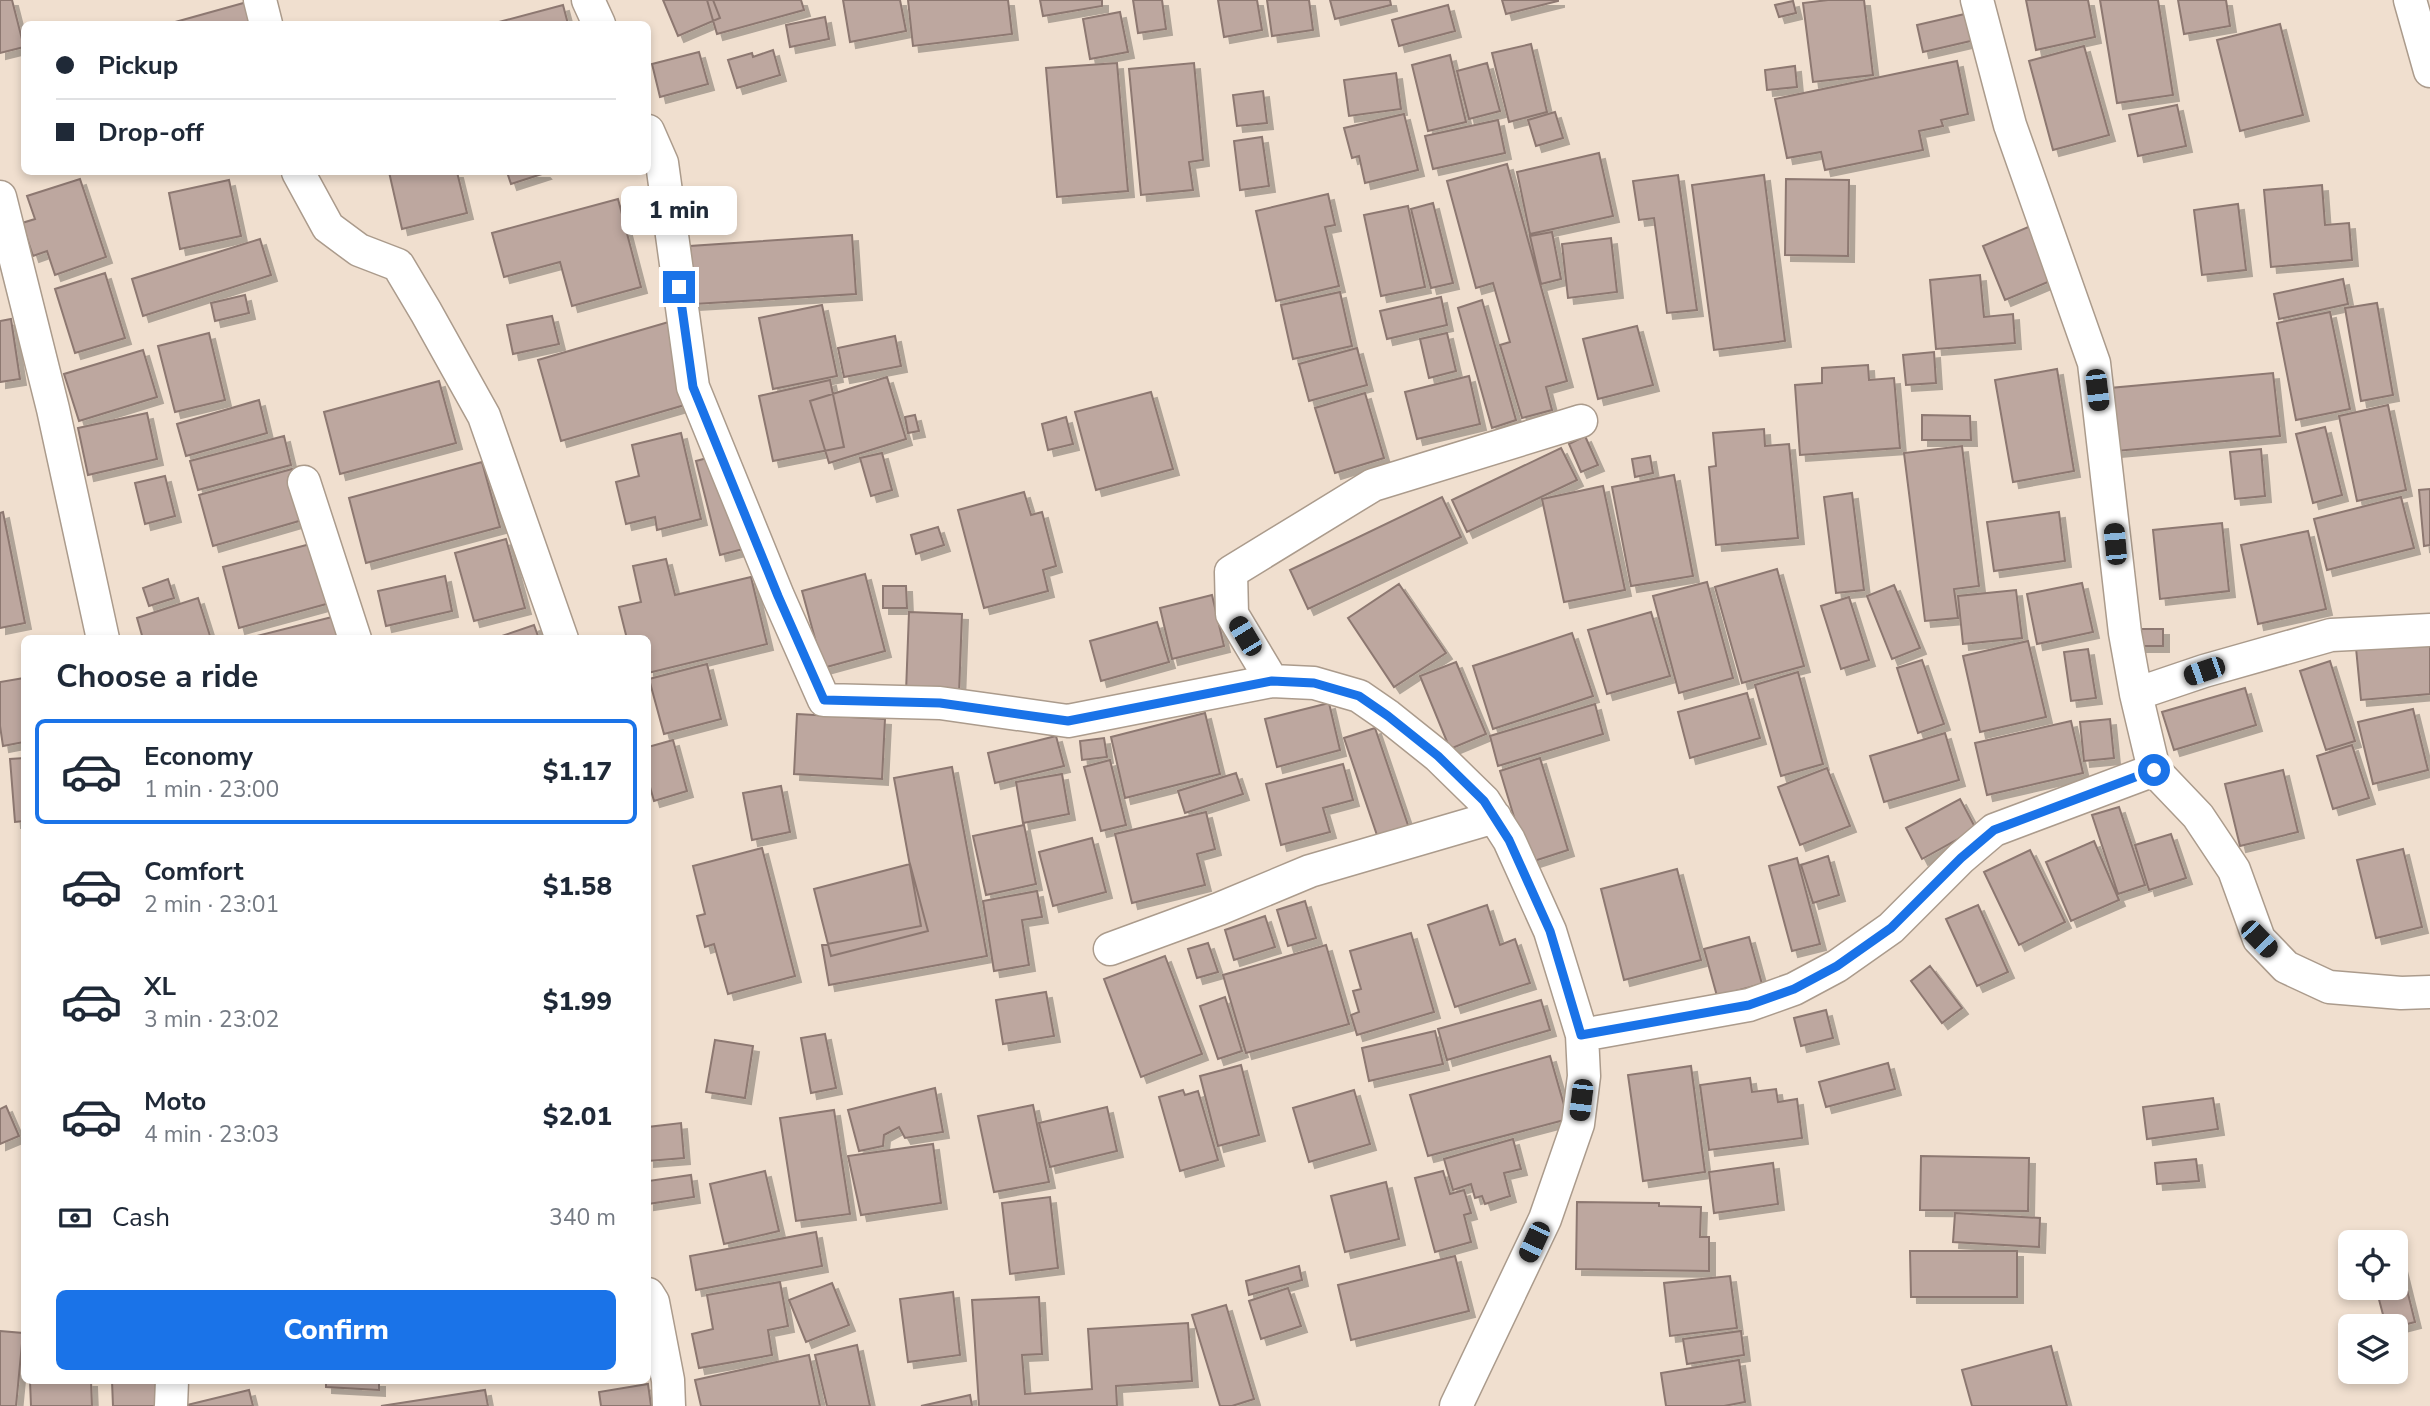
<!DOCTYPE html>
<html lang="en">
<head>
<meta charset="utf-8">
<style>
  :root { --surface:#fff; --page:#f6f6f7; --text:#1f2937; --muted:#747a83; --line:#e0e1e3; --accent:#1a73e8 }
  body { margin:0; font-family:"Nunito Sans",sans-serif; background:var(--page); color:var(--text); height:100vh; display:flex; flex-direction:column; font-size:26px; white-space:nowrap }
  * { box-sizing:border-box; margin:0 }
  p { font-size:23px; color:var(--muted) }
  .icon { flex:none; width:38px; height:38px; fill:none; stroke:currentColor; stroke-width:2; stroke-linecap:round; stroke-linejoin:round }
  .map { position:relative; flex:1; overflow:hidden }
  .drawer { position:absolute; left:21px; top:635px; width:630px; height:749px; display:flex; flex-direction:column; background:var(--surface); border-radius:10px; box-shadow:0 4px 10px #0003 }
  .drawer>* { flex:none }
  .banner { position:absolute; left:21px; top:21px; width:630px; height:154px; border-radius:10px; box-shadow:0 4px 10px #0003; display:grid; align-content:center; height:154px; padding:0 35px; background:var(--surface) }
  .tools { position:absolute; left:2338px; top:1230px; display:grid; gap:14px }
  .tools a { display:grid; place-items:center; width:70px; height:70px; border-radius:10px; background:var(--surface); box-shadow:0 4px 10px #0003; font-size:35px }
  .end { position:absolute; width:32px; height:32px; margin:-16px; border:9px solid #1a73e8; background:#fff; box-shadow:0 0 0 4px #fff }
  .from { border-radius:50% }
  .bubble { position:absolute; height:49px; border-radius:10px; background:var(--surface); box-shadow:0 4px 10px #0003; font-size:23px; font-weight:800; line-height:49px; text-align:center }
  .car { position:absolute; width:21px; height:42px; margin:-21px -10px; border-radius:9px; box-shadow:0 0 5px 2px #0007; background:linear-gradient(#222 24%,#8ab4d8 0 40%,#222 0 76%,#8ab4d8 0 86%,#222 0) }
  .banner b { display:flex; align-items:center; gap:24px; height:66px; font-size:26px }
  .banner b+b { border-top:2px solid var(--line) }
  .banner i { width:18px; height:18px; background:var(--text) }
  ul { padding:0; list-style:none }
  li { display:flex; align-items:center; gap:21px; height:105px; margin:0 14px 10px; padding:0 21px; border:4px solid transparent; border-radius:10px }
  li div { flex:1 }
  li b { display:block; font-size:26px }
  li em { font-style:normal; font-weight:800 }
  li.on { border-color:var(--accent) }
  li>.icon { width:63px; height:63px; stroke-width:1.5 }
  h2 { padding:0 35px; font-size:32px; line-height:84px }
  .pay { display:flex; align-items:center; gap:18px; height:77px; padding:0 35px; font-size:26px }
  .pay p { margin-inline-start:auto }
  .button { display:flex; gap:14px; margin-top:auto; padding:14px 35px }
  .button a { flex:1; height:80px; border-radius:10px; background:var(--accent); color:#fff; font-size:28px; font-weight:800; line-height:80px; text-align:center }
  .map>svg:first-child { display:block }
</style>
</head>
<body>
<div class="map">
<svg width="2430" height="1406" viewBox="0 0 2430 1406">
  <defs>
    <filter id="shadow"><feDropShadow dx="6" dy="6" stdDeviation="0" flood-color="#0004"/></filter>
  </defs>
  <rect width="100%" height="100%" fill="#f0dfcf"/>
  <path fill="#bda79f" stroke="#8d7871" stroke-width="2" filter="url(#shadow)" d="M0,0H12L24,47L0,53Z
    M663,0H713L720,18L678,36Z
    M707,0H801L804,10L717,34Z
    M843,0H900L906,31L850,42Z
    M908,0H1008L1012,34L913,46Z
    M1040,0H1102V6L1043,16Z
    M1133,0H1162L1166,29L1138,33Z
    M1218,0H1257L1262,30L1224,37Z
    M1267,0H1309L1313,30L1272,36Z
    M1330,0H1390L1391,5L1335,19Z
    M1502,0H1558V1L1506,14Z
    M1828,0H1864L1873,75L1813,82L1803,3Z
    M2026,0H2088L2095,37L2036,50Z
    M2100,0H2158L2173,95L2117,103Z
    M2178,0H2226L2230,26L2184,34Z
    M1793,1L1796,13L1779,17L1775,5Z
    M247,2L254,24H168Z
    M563,5L568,24H495V23Z
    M1448,5L1455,31L1399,46L1392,20Z
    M1120,12L1128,52L1090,59L1083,19Z
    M1969,13L1975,40L1923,52L1917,25Z
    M825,17L829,39L790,47L786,25Z
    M2280,24L2303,115L2240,131L2217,40Z
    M1531,44L1547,112L1509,122L1492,53Z
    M2084,46L2109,135L2053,150L2029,61Z
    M773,50L780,75L737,88L728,60L752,53L753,57Z
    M699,52L708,84L660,97L652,64Z
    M1450,55L1466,122L1428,131L1412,65Z
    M1957,61L1968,114L1941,120L1943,126L1919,131L1923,150L1825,170L1821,152L1787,158L1775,99Z
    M1117,63L1128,191L1057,197L1046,68Z
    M1194,63L1203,160L1189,162L1193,190L1141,195L1129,69Z
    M1487,63L1500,111L1469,119L1457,71Z
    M1795,66L1797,87L1767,90L1765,70Z
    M1396,73L1401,109L1349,116L1344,80Z
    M1263,91L1267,123L1237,126L1233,95Z
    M2177,105L2186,146L2138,156L2129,115Z
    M1555,112L1563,138L1536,146L1528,120Z
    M1404,114L1418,170L1365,183L1359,156L1352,158L1344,128Z
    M1498,120L1505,153L1433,169L1425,136Z
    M1262,137L1269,186L1240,190L1234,141Z
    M1599,153L1613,216L1530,234L1517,172Z
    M1507,164L1567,381L1546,387L1552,410L1522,418L1500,345L1510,342L1493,283L1476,288L1447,181Z
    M389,172H457L467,213L402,229Z
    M507,172H544L545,173L511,184Z
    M1678,175L1697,310L1667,313L1654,218L1639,220L1633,181Z
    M1764,175L1785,341L1714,350L1692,185Z
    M80,179L106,257L55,275L47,251L33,256L22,223L35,219L27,196Z
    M1786,179L1849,180L1848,256L1785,255Z
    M229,180L241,236L180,249L169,193Z
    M2322,185L2325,225L2349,223L2352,260L2271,267L2264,190Z
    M1328,194L1335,225L1325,227L1339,286L1276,301L1256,211Z
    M618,199L641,287L572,306L560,262L504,277L492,233Z
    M1433,203L1453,283L1431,288L1411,209Z
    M2238,204L2246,270L2202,275L2194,210Z
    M1408,206L1425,287L1381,296L1364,215Z
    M2033,225L2055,279L2005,300L1983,246Z
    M1552,232L1561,279L1541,284L1530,236Z
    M852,235L856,294L694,304L690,246Z
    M1611,238L1617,292L1568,298L1562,244Z
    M260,239L271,275L143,316L132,279Z
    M105,273L125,338L75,353L55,289Z
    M1980,275L1984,317L2013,314L2015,343L1936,349L1930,280Z
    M2343,279L2348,304L2279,319L2274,294Z
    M1340,292L1352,346L1293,359L1281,305Z
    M245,295L249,313L215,321L211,303Z
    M1441,297L1447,325L1387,339L1380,311Z
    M1482,300L1516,420L1492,428L1458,308Z
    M2377,303L2393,395L2361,401L2345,308Z
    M822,305L837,376L773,389L759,318Z
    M2330,312L2350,409L2296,420L2277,323Z
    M552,316L559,344L513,354L507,325Z
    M11,319L20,379L0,382V321Z
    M672,321L695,402L561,441L538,360Z
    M1637,326L1653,385L1598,399L1583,339Z
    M209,333L225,400L175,412L158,346Z
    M1447,333L1456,371L1429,378L1420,339Z
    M895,336L901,366L844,377L838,348Z
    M1357,348L1367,385L1309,401L1299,364Z
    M143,350L157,397L79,421L64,374Z
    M1934,352L1936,383L1906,385L1903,355Z
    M1868,365L1869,380L1894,378L1900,448L1800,455L1795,385L1822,383V368Z
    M2057,369L2074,471L2013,482L1995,380Z
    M2273,373L2280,436L2116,451L2110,388Z
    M1469,376L1480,424L1417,439L1405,392Z
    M887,377L906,439L829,463L810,401Z
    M830,380L844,447L773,461L759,396Z
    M439,381L456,443L340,474L324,412Z
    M1151,392L1173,469L1096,490L1075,412Z
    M1365,393L1384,458L1335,473L1315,408Z
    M259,400L267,433L186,456L177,424Z
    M2388,405L2406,490L2357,501L2339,416Z
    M147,413L157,459L88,475L78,428Z
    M915,415L919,431L908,433L905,417Z
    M1922,415L1970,416L1971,440H1922Z
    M1066,417L1073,444L1048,450L1042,424Z
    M2325,427L2342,495L2313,503L2296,434Z
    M1764,429L1765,446L1789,444L1798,538L1716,545L1709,467L1716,466L1713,433Z
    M681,433L701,519L657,530L655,517L626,524L616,482L639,476L632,445Z
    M284,436L291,465L198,490L190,461Z
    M1585,436L1598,465L1581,472L1569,444Z
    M1962,446L1979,586L1954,589L1958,618L1925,621L1904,453Z
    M1561,448L1577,480L1467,532L1452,500Z
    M2261,449L2265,496L2235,499L2230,452Z
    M726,453L751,547L720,555L696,461Z
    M882,453L892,490L871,496L860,458Z
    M1650,456L1653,473L1635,477L1632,459Z
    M482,462L500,527L366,563L349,498Z
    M292,469L306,519L213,546L199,495Z
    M1674,475L1693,576L1631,586L1612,487Z
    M165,476L175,516L145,524L135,483Z
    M1603,486L1625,590L1564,602L1542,499Z
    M2430,489V545L2424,546L2419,490Z
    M1024,492L1031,515L1042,512L1056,566L1043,570L1048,591L984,608L958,510Z
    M1852,493L1864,590L1836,593L1824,497Z
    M1442,497L1461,537L1308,609L1290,570Z
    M2401,497L2414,548L2327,570L2314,519Z
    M3,512L25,623L0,628V513Z
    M2059,512L2065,561L1994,571L1987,522Z
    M2222,523L2229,591L2160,599L2153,530Z
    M938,527L944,545L916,554L911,535Z
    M2308,531L2326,609L2258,624L2241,545Z
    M506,539L525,608L474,621L455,553Z
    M314,543L330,603L239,628L223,567Z
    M666,559L675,595L751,577L767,644L648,673V639H627L619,607L641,602L633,566Z
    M1777,569L1804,666L1742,683L1715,587Z
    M865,574L885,651L823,668L802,591Z
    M445,576L452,611L386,626L378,591Z
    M168,579L174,598L149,606L143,588Z
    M1707,582L1733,678L1679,693L1653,596Z
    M2082,583L2093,632L2037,644L2027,594Z
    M1399,584L1446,653L1394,687L1348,618Z
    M1894,585L1920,648L1892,659L1867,596Z
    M883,586H906L907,608H883Z
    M2016,590L2022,638L1963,644L1958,596Z
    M1212,595L1224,646L1172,659L1160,608Z
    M1849,597L1869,660L1841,669L1821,606Z
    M198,598L211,639H143L137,618Z
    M909,612L962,614L959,694L906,692Z
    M1651,612L1670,676L1607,694L1588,630Z
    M340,615L346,639H245Z
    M1157,622L1169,662L1101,681L1090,641Z
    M534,625L539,639H497L496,638Z
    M2136,629H2163V646H2136Z
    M1572,633L1593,696L1493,729L1473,666Z
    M2028,641L2046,717L1980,732L1963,656Z
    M2430,641V694L2361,700L2356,648Z
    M2088,649L2096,698L2071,701L2064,652Z
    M1922,660L1944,724L1918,733L1897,668Z
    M2330,661L2355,741L2326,750L2300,671Z
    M1456,662L1486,734L1450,749L1420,676Z
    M707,664L721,719L664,734L649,679Z
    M1798,672L1823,764L1781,776L1755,685Z
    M24,678V742L3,746L0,726V682Z
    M2245,688L2256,725L2174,750L2162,712Z
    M1747,693L1760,738L1690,758L1678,712Z
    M1329,703L1340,750L1277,767L1265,719Z
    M1595,704L1603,734L1498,766L1490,736Z
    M2413,709L2428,770L2373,784L2358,722Z
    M1205,713L1220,774L1125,798L1111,737Z
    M797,714L885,719L882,779L794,774Z
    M2110,719L2114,758L2084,761L2080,722Z
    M2071,721L2083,773L1987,795L1975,743Z
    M1375,728L1411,834L1380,844L1344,738Z
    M1945,733L1959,780L1884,802L1870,756Z
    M1056,736L1064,766L995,783L988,753Z
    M1104,738L1107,757L1082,760L1080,741Z
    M673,740L687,791L654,801L648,780V747Z
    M2352,745L2369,798L2333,809L2317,756Z
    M24,758V821L15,822L10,759Z
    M1540,758L1568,850L1528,863L1500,771Z
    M1110,760L1126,825L1101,831L1084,767Z
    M1343,764L1353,800L1323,808L1330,832L1281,845L1266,784Z
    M952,767L987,956L829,985L822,945L921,926L894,778Z
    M1827,768L1850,826L1800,845L1778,787Z
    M2283,770L2298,832L2240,846L2225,784Z
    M1236,773L1243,794L1185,813L1178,791Z
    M1062,774L1069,814L1023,823L1016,782Z
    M781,786L790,832L752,840L743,793Z
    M1960,799L1976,829L1922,859L1906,828Z
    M2119,807L2145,885L2118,894L2092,815Z
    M1206,812L1215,849L1197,854L1205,885L1132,903L1115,834Z
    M1024,825L1036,884L986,895L973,836Z
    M2171,834L2186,878L2149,890L2135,845Z
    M1092,838L1106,892L1053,906L1039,852Z
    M2094,841L2119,900L2071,921L2046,862Z
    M762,848L795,976L728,994L714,944L705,947L697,916L705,914L693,866Z
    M2403,849L2422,927L2376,938L2357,860Z
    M2030,850L2065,922L2019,945L1984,872Z
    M1828,856L1839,895L1813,903L1801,865Z
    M1797,858L1820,944L1792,951L1769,866Z
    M910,864L928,931L831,956L814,889Z
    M1677,869L1701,960L1624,980L1601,889Z
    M1037,891L1042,917L1022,920L1029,965L994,971L983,901Z
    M1305,901L1316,938L1288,946L1277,910Z
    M1487,905L1500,945L1515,939L1530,983L1455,1007L1428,925Z
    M1978,905L2008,972L1977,986L1946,919Z
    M1265,916L1275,947L1234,960L1225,930Z
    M1411,933L1434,1012L1357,1035L1351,1015L1359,1012L1353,991L1361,989L1350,951Z
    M1749,937L1762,984L1717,996L1704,949Z
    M1208,943L1218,972L1197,978L1188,949Z
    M1326,945L1349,1024L1246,1053L1223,975Z
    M1165,956L1202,1054L1141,1077L1104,979Z
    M1930,966L1962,1008L1942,1023L1911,981Z
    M1046,992L1054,1036L1003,1044L996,1000Z
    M1225,997L1242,1051L1218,1059L1200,1006Z
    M1541,1000L1550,1030L1447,1060L1438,1029Z
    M1826,1010L1833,1038L1801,1046L1794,1018Z
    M1435,1031L1443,1064L1369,1081L1362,1048Z
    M825,1034L836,1088L811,1093L801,1038Z
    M715,1040L753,1046L745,1098L706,1092Z
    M1550,1056L1568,1119L1428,1156L1410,1095Z
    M1888,1063L1895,1089L1826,1107L1819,1082Z
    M1241,1065L1259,1135L1218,1146L1200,1076Z
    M1691,1066L1705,1172L1643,1181L1628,1075Z
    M1750,1078L1752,1092L1776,1089L1778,1102L1797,1099L1802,1138L1709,1150L1700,1085Z
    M935,1088L943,1132L905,1138L899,1127L884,1135L883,1146L859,1151L848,1110Z
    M1183,1090L1185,1095L1198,1091L1218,1160L1180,1171L1159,1097Z
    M1354,1090L1370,1144L1309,1162L1293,1108Z
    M2213,1098L2218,1129L2147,1139L2143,1107Z
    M1033,1105L1049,1182L994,1192L978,1116Z
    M6,1106L19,1136L0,1144V1109Z
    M1107,1107L1117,1151L1050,1167L1039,1123Z
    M834,1110L850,1214L796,1221L780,1118Z
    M681,1123L684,1158L648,1161V1127Z
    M1513,1139L1521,1169L1504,1173L1510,1196L1485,1204L1482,1196L1475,1198L1471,1184L1453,1190L1444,1159Z
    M933,1144L941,1203L861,1215L848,1156Z
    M1921,1156L2029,1158L2028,1211L1920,1210Z
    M2196,1159L2199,1181L2157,1184L2155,1163Z
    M1773,1163L1778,1204L1714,1213L1709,1172Z
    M765,1171L779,1231L724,1244L710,1184Z
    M1443,1171L1450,1194L1464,1190L1471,1213L1464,1215L1471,1242L1435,1252L1415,1178Z
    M691,1175L694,1197L648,1204V1181Z
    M1386,1182L1399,1239L1345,1252L1331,1196Z
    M1050,1197L1058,1268L1010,1274L1002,1203Z
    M1577,1202L1659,1203V1206L1701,1207L1700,1237H1709V1271L1576,1269Z
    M1955,1213L2040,1218L2039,1247L1953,1242Z
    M816,1232L822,1266L696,1290L690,1256Z
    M2394,1236L2395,1242H2369Z
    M2396,1245L2415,1322L2396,1327L2386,1326L2376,1288H2396Z
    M1910,1251H2017V1297H1911Z
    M1455,1256L1469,1311L1351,1340L1338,1285Z
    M1299,1266L1302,1280L1249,1295L1246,1281Z
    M1730,1276L1737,1328L1670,1336L1664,1283Z
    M780,1282L788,1326L768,1330L772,1355L699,1368L692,1334L713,1329L707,1295Z
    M832,1283L849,1325L806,1342L789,1300Z
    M1288,1288L1301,1326L1261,1339L1249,1301Z
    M953,1292L960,1355L908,1362L900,1299Z
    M1039,1297L1042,1354L1022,1355L1025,1394L1092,1389L1088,1329L1188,1323L1192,1381L1116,1386L1117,1406H979L972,1300Z
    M1226,1305L1254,1399L1232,1406H1220L1192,1315Z
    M0,1331L23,1333L16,1406H0Z
    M1741,1331L1744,1355L1687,1364L1683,1339Z
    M857,1345L870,1406H827L815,1355Z
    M2051,1346L2067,1406H1972L1962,1370Z
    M809,1355L820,1406H701L695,1380Z
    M1739,1360L1745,1402L1724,1406H1666L1661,1373Z
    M30,1381H91L92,1406H31Z
    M112,1381H159L160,1406H113Z
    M326,1381H379V1390L326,1387Z
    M648,1384L651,1406H601L599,1392Z
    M249,1390L253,1406H183Z
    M485,1390L488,1406H381Z
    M970,1395L972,1406H921Z"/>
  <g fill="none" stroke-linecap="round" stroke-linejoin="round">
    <g stroke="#ab9b8c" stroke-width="35">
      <path id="minor" d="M260,0L266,24
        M588,0L599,24
        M1977,0L2010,125L2094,363L2125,633L2136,694L2154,770L2198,816L2234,870L2259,939L2286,967L2329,987L2401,993L2430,992
        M2410,0L2430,71
        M648,131L662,163L693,387L778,596L824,700L940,703L1068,721L1272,681L1314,683L1359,696L1388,716L1438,756L1484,801L1509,840L1550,931L1582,1035L1584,1076L1578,1124L1545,1219L1456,1406
        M298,172L328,227L359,250L398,265L426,312L484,416L562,639
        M0,197L53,409L103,639
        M304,482L355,639
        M1272,681L1232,614L1231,572L1373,485L1581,421
        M2136,694L2204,671L2331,635L2430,630
        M1110,949L1219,909L1310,871L1495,817
        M1582,1035L1749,1005L1794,989L1837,966L1891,928L1961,858L1994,830L2154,770
        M648,1294L653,1302L668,1380L669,1406
        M171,1406L172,1381"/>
    </g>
    <use href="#minor" stroke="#fff" stroke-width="32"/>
  </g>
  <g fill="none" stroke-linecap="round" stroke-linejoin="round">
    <path stroke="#1a73e8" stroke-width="9" d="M679,287L693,387L778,596L824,700L940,703L1068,721L1272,681L1314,683L1359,696L1388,716L1438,756L1484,801L1509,840L1550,931L1581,1035L1749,1005L1794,989L1837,966L1891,928L1961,858L1994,830L2154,770"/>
  </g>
</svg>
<div class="tools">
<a><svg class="icon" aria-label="locate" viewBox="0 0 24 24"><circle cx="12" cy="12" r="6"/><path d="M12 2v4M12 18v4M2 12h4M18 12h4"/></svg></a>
<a><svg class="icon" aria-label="layers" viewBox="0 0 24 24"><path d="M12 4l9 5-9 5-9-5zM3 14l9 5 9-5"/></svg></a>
</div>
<i class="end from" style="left:2154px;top:770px"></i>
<i class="end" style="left:679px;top:287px"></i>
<div class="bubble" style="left:621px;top:186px;width:116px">1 min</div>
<i class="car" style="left:2097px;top:390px;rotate:173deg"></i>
<i class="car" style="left:2115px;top:544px;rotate:355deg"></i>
<i class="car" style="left:1245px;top:636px;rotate:329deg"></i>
<i class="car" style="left:2204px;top:671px;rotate:251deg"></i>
<i class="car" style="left:2259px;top:939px;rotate:136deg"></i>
<i class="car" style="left:1581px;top:1100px;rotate:187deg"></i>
<i class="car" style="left:1534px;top:1242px;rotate:205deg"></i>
<div class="banner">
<b><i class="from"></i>Pickup</b>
<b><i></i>Drop-off</b>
</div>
<section class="drawer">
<h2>Choose a ride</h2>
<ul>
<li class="on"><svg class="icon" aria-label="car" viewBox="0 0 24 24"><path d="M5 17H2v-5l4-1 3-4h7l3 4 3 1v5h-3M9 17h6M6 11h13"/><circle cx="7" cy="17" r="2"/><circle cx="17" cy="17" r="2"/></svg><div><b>Economy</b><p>1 min · 23:00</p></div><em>$1.17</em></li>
<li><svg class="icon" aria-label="car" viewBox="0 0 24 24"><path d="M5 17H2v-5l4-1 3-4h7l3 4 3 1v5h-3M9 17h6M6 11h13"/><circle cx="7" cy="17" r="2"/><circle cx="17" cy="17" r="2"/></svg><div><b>Comfort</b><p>2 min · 23:01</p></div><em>$1.58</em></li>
<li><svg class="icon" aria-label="car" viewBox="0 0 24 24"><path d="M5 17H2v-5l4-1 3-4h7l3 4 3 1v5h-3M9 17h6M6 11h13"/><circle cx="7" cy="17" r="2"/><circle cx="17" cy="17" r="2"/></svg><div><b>XL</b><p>3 min · 23:02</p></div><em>$1.99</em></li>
<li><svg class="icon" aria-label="car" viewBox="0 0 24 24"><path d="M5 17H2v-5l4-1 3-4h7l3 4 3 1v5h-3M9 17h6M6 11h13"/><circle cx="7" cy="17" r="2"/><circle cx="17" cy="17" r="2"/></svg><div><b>Moto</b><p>4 min · 23:03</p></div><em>$2.01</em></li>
</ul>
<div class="pay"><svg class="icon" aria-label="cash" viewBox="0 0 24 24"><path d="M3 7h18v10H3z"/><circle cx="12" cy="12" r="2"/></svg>Cash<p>340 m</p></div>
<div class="button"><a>Confirm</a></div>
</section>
</div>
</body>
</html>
